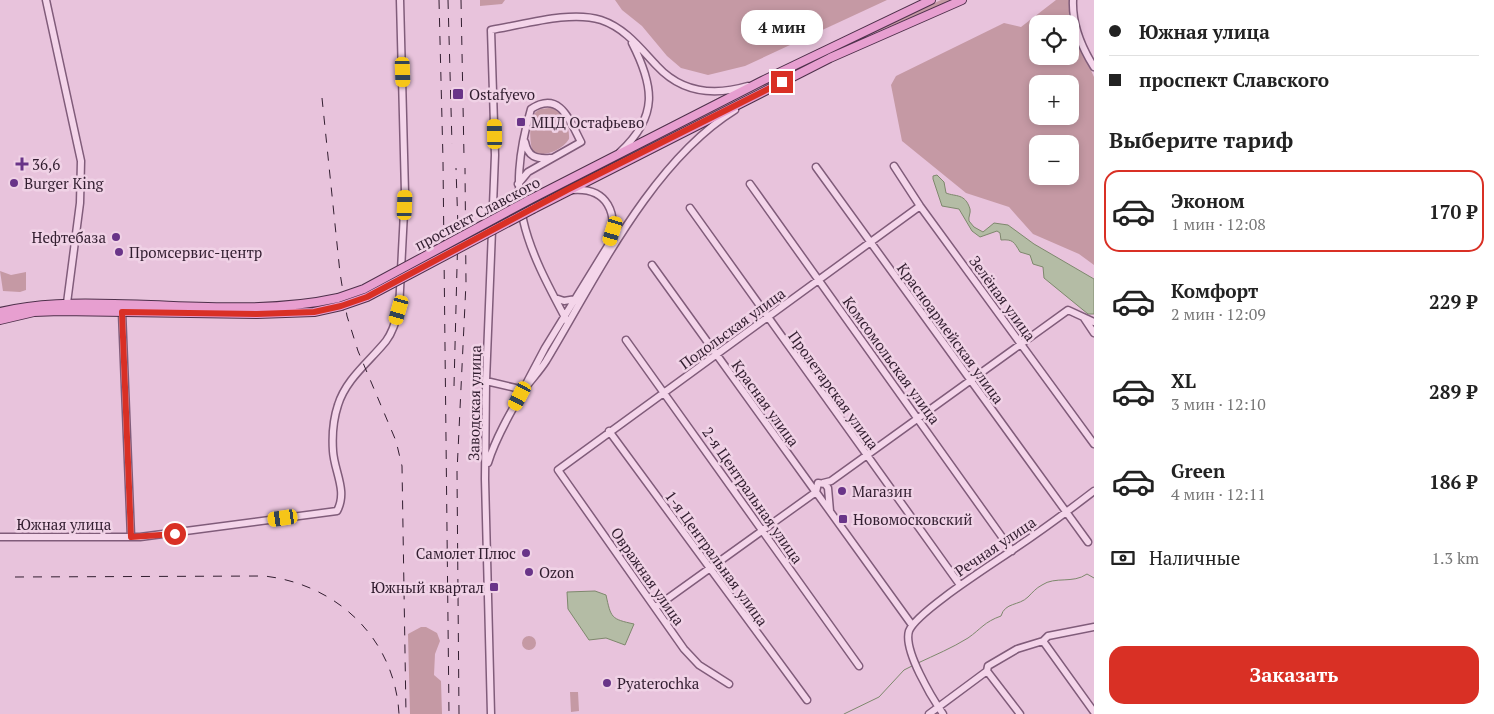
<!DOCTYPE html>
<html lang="ru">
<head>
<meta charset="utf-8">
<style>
  :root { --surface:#fff; --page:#f6f6f6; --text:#222; --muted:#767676; --line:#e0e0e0; --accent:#d93025 }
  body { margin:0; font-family:"PT Serif",serif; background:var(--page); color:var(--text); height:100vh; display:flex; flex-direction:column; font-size:19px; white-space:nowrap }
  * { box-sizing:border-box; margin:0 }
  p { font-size:16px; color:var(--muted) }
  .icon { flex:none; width:28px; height:28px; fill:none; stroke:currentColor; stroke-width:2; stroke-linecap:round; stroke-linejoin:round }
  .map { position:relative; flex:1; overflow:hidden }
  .sheet { display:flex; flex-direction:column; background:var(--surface); width:400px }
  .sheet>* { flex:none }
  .hud { display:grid; align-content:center; height:110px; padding:0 15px; background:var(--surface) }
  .controls { position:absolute; left:1029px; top:15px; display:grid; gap:10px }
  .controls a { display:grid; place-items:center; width:50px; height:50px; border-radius:10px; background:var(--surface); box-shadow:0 2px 8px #0003; font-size:25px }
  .end { position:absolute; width:22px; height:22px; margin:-11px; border:6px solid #d93025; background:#fff; box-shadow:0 0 0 2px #fff }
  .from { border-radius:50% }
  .bubble { position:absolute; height:35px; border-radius:15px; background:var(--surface); box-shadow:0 2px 8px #0003; font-size:16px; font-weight:600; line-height:35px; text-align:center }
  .car { position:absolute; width:15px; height:30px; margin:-15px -8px; border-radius:6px; box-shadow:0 0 4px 1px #0007; background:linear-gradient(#f5c518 24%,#345 0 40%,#f5c518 0 76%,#345 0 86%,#f5c518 0) }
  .hud b { display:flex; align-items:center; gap:18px; height:48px; font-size:19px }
  .hud b+b { border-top:1px solid var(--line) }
  .hud i { width:12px; height:12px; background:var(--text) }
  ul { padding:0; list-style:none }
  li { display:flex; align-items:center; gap:15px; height:82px; margin:0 10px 8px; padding:0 5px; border:2px solid transparent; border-radius:15px }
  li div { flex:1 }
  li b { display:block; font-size:19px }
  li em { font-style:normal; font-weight:600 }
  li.current { border-color:var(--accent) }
  li>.icon { width:45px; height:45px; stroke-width:1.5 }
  h2 { padding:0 15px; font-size:22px; line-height:60px }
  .pay { display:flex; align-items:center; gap:12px; height:55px; padding:0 15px; font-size:19px }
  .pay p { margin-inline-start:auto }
  .cta { display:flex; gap:10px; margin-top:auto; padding:10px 15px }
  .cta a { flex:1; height:58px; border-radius:15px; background:var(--accent); color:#fff; font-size:20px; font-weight:600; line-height:58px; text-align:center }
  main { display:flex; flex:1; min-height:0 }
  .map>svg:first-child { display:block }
</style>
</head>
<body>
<main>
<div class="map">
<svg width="1094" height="714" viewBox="0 0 1094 714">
  <rect width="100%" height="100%" fill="#e8c3dc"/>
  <path fill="#c599a4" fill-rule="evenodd" d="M480,0H505L502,4L480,6Z
    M615,0H887L745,66L708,75L681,68L667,56L642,26L622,10Z
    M941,0H953L862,38L864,36Z
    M1056,0H1069V21L1094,77V265L1079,254L1033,234L1009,207L966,193L902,141L891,85L896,76L1004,23L1021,27ZM1038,24H1070V56H1038ZM1038,84H1070V116H1038ZM1038,144H1070V176H1038Z
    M553,108C563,113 570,127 569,139C562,150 547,156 534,154C529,146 528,117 537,111C541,108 548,108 553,108Z
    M0,271L11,275L26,272V290L20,292L3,291Z
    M421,627H426L437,633L440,641L435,654L434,675L441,681L442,714H410L408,634Z
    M522 643a7 7 0 1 1 14 0a7 7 0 1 1-14 0Z
    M570,692H578L579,711L571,712Z"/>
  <path fill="#b4bca5" stroke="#7e886d" d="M937,175L944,182L946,193C956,197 965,193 970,209C971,213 968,217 969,221L974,227L983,232L994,223L1008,225L1034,244L1094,279V314H1088L1044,278L1043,267L1033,264L1030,255L1020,252C1014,242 1013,239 1001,240L1000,233L997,231L980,237L972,231L959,209L942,206L933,179V176Z
    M595,591L606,595C611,618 611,619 634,624L625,645L606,638L589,640L568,609L567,592Z"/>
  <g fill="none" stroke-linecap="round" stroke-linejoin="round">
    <path stroke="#7e886d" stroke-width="1" d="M918,663C935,655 952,648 968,638C981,629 984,622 1001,616C1005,602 1019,606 1028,597C1032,593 1036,588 1042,585C1055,576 1073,584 1087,574L1094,578
      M844,714L879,697L904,670L914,665"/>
    <g stroke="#805c7a" stroke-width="9">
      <path id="minor" d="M46,0L81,161L80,203L67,303
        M1073,0C1072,24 1082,48 1094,67
        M525,142C528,157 536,159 550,158
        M620,152C659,116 654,86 632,43
        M894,166L920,206L1094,444
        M816,167L1088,542
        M518,184L528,172L581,142C570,121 560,90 531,109C504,201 525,243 568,323
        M750,184L1012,551
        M690,208L960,585
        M652,265L815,491
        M555,298L564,301L576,299
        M122,312L131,537
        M1084,318L1094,333
        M626,340L859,666
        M486,381L524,390
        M526,384L545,348L609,244C619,214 608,187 572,190
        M609,431L807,700
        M488,463C495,439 510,413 523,391C530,381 539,372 546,361C596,278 651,162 735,110
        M823,483L831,481L1068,310L1094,322
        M830,511L828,488L825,484L818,483L816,492L912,625
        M0,537H140L337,511C348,491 334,471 333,451C332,436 333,420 338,405C346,379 369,362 386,341C393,332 396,320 399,309L405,193L400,0
        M656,607L816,492
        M1043,641L1094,712
        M987,671L1020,714
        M729,684L699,665L684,649L558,470L920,206
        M491,714L485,479L486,381L495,155L491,30C523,25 570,10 601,20C625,28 640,48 657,66C682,93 714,96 748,86
        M929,714L987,671L988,666L1017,649L1043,641L1048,636L1094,627
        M943,714C932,698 903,650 909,631C916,612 994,563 1014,549C1041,531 1068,511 1094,491"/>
    </g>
    <g stroke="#4e304b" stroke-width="10">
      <path id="major" d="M529,200L762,81L931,0
        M533,209L830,58L962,0
        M0,312C38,303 75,303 114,304C188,305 266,314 338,298
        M0,320L34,312L60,311L257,314L314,312L341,306"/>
    </g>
    <use href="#minor" stroke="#f4d5ea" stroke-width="6"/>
    <use href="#major" stroke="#e79fd0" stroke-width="8"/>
    <path stroke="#321e30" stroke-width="1" stroke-dasharray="9 9" stroke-linecap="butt" d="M439,0L443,160
      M448,0L452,144
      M461,0L464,157
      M322,98L340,273L347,316L358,351L396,441L402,466L406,714
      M443,162L449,714
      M454,386L458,228L456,168
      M15,577L264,576C337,584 395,639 399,714
      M459,714L457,472L466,283L465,168"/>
    <g stroke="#4e304b" stroke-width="10" stroke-linecap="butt">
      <path id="major-bridge" d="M338,298L364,289L529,200
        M341,306L367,297L533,209"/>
    </g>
    <use href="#major-bridge" stroke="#e79fd0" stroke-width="8"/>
  </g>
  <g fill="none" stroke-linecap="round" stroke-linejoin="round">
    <path stroke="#d93025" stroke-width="6" d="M175,534L131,537L122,312L257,314L314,312L341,306L367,297L567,190L782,82"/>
  </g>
  <g fill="#693488" stroke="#f0d2e6" stroke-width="2">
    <rect x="452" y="88" width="12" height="12" rx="2.5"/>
    <rect x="516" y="117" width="10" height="10" rx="2.5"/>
    <path d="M19.5 156.5h5v5h5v5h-5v5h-5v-5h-5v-5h5z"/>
    <circle cx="14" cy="183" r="5"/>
    <circle cx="116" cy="237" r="5"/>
    <circle cx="119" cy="252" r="5"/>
    <circle cx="842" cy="491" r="5"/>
    <rect x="838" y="514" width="10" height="10" rx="2.5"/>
    <circle cx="526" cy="553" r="5"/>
    <circle cx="529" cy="572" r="5"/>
    <rect x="489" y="582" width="10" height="10" rx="2.5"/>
    <circle cx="607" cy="683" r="5"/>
  </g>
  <g text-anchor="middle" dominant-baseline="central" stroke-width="5" stroke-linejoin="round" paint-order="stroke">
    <g font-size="15" fill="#321e30" stroke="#f0d2e6" text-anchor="start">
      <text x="469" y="94">Ostafyevo</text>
      <text x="531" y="122">МЦД Остафьево</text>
      <text x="32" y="164">36,6</text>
      <text x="24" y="183">Burger King</text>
      <text x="106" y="237" text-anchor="end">Нефтебаза</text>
      <text x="129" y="252">Промсервис-центр</text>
      <text x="852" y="491">Магазин</text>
      <text x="853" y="519">Новомосковский</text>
      <text x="516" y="553" text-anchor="end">Самолет Плюс</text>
      <text x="539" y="572">Ozon</text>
      <text x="484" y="587" text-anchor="end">Южный квартал</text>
      <text x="617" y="683">Pyaterochka</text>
    </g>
    <g font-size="15" fill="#321e30" stroke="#f0d2e6">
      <text transform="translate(477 213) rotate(-28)">проспект Славского</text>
      <text transform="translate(1003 298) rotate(54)">Зелёная улица</text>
      <text transform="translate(732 328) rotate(-36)">Подольская улица</text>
      <text transform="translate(951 333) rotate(54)">Красноармейская улица</text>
      <text transform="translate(892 360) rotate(54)">Комсомольская улица</text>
      <text transform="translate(834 390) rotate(54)">Пролетарская улица</text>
      <text transform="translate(474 403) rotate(-89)">Заводская улица</text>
      <text transform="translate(766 403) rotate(54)">Красная улица</text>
      <text transform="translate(753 495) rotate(55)">2-я Центральная улица</text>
      <text x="64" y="524">Южная улица</text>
      <text transform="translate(995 546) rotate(-34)">Речная улица</text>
      <text transform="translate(717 558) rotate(54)">1-я Центральная улица</text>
      <text transform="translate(648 576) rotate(55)">Овражная улица</text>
    </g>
  </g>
</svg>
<div class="controls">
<a><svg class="icon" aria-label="locate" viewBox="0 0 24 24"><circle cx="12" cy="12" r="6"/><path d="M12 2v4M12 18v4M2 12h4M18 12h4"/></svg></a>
<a>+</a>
<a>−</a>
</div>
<i class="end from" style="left:175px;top:534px"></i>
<i class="end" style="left:782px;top:82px"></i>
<div class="bubble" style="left:741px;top:10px;width:82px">4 мин</div>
<i class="car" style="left:403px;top:72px;rotate:178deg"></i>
<i class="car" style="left:495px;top:134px;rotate:359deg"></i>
<i class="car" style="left:405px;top:205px;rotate:2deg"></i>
<i class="car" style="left:613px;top:231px;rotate:197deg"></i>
<i class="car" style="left:399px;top:310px;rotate:196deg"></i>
<i class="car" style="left:520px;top:396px;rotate:208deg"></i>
<i class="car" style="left:283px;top:518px;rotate:262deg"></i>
</div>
<section class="sheet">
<div class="hud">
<b><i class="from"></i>Южная улица</b>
<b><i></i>проспект Славского</b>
</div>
<h2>Выберите тариф</h2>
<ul>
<li class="current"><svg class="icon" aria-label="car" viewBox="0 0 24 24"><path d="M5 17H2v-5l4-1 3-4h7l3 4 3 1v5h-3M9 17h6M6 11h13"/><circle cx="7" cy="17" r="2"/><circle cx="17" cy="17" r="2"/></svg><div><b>Эконом</b><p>1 мин · 12:08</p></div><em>170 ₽</em></li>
<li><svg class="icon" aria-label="car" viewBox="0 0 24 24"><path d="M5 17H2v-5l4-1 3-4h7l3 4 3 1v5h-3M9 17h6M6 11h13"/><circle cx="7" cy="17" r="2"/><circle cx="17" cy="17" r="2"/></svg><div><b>Комфорт</b><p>2 мин · 12:09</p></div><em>229 ₽</em></li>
<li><svg class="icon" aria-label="car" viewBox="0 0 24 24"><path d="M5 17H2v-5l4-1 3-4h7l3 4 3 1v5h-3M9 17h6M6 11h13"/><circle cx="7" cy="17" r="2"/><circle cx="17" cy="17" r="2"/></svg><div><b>XL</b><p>3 мин · 12:10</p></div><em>289 ₽</em></li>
<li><svg class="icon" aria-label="car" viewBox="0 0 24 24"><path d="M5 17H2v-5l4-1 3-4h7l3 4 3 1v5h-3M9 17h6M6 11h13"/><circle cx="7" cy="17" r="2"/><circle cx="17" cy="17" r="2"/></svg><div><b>Green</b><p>4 мин · 12:11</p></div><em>186 ₽</em></li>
</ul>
<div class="pay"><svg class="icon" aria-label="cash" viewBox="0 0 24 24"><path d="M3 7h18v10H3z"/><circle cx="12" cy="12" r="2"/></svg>Наличные<p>1.3 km</p></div>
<div class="cta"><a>Заказать</a></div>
</section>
</main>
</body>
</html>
